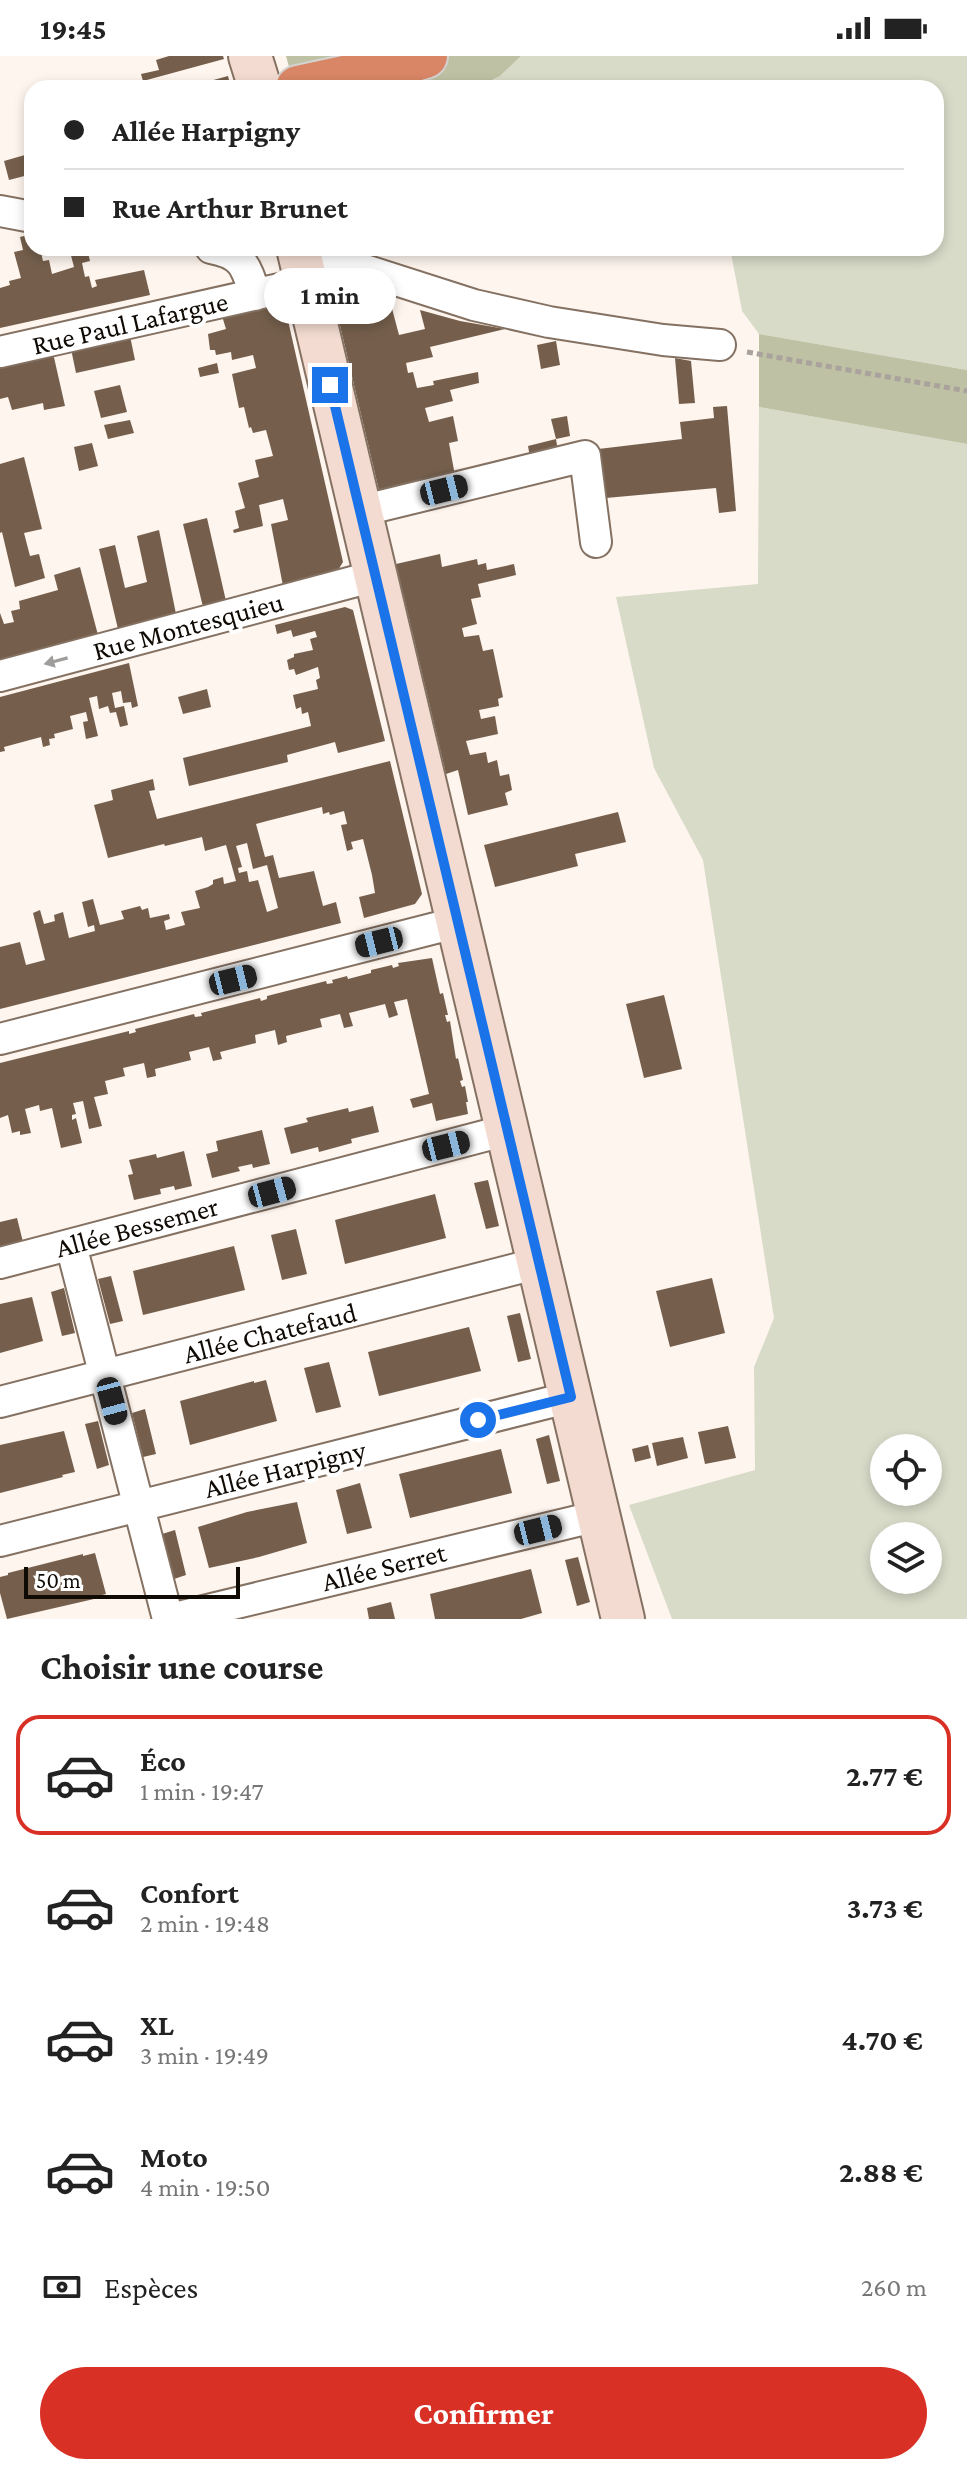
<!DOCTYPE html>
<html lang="fr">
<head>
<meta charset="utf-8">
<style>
  :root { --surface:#fff; --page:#f6f6f6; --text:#222; --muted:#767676; --line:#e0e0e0; --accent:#d93025 }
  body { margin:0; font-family:"Crimson Pro",serif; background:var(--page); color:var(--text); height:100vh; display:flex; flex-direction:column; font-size:30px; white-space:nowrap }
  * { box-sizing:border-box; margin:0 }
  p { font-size:26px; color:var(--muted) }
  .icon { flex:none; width:44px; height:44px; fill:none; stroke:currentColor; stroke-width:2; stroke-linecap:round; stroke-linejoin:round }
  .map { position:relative; height:1563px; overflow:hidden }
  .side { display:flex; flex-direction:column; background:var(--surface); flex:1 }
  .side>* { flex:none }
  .top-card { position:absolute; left:24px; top:24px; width:920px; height:176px; border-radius:24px; box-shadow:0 4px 12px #0003; display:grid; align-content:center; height:176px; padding:0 40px; background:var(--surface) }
  .controls { position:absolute; left:870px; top:1378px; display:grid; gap:16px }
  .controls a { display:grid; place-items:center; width:72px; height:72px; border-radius:50%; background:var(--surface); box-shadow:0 4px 12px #0003; font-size:40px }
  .scale { position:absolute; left:24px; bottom:20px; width:216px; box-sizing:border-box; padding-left:8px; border:4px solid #100a05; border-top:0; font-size:22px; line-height:28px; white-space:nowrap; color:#100a05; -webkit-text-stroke:6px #fff; paint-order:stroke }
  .end { position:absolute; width:36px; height:36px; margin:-18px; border:10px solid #1a73e8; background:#fff; box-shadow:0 0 0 4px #fff }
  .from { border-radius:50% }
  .bubble { position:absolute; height:56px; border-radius:28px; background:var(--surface); box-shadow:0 4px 12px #0003; font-size:26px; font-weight:700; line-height:56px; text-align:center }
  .car { position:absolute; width:24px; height:48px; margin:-24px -12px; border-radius:10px; box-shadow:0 0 6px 2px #0007; background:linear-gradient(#222 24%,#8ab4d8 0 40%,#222 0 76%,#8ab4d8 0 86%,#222 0) }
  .top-card b { display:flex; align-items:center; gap:28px; height:76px; font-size:30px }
  .top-card b+b { border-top:2px solid var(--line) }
  .top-card i { width:20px; height:20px; background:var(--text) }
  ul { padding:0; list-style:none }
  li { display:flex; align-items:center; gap:24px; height:120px; margin:0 16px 12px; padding:0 24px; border:4px solid transparent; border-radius:24px }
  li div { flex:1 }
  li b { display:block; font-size:30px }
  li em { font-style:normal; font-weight:700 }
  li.selected { border-color:var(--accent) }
  li>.icon { width:72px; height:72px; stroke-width:1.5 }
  h2 { padding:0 40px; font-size:36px; line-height:96px }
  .pay { display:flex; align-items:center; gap:20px; height:88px; padding:0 40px; font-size:30px }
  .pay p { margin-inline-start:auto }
  .cta { display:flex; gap:16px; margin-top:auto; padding:16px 40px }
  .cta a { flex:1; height:92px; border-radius:48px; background:var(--accent); color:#fff; font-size:32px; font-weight:700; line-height:92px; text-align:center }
  .status { display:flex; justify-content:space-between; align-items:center; height:56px; padding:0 40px; background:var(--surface); direction:ltr }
  .status svg { height:22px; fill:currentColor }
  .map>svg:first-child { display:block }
</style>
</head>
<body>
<div class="status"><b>19:45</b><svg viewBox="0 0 49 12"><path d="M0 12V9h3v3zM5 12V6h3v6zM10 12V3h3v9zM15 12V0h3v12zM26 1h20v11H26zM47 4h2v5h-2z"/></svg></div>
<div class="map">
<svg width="967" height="1563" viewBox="0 0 967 1563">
  <rect width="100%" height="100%" fill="#fef5ee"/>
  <path fill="#d9dbc9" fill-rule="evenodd" d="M521,0H967V314L759,278L742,255L730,192H936V32H476L500,20Z
    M759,351L967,388V1563H672L629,1449L755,1414L754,1311L774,1262L703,804L654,712L616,541L758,528ZM884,1392H928V1436H884ZM884,1480H928V1524H884Z"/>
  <path fill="#bec1a3" d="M286,0H521L500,20L476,32H295Z
    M759,278L967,314V388L759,351Z"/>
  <path fill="#755f4c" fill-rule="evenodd" d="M169,0H223L224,3L143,25L141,18L159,14L156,4Z
    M228,20L231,32H188V31Z
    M32,97V118L9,124L4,105Z
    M32,178V192H40L43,205L49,204L52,218L74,211L69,192H87L90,205L82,207L85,221L89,220L92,232L97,230L95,224L144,214L150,239L0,272V232L10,229L9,225L21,222L14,196L23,194L20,181Z
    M348,234L390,245L399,279L425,273L420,254L460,265L505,273L430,291L433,301L406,307L408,317L413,316L417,332L434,329L433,325L478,316L479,327L450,334L453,345L425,352L429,366L453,360L458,385L449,387L456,425L381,443L337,257L345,246Z
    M284,247L343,506L337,516L283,530L271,468L288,464L283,443L259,449L263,470L234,477L233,474L239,472L235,455L245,452L238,427L259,421L255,404L273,400L266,374L253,377L251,371L249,372L244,351L239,352L232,318L256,312L253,299L232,304L231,296L216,299L215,294H210L208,278L226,273L222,260Z
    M130,280L135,304L76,317L71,293Z
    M556,285L560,309L541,313L537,289Z
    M53,297L65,350L44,354L43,347L12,354L8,341L0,343V308Z
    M675,302L691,305L695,347L679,348Z
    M217,307L219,317L200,321L198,312Z
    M120,329L127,356L101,362L94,335Z
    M727,350L736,455L719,457L716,432L595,443L590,394L682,383L680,366L714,362L713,351Z
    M567,360L570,380L556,383L551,363Z
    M130,364L134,377L108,383L104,369Z
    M556,383L559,401L531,407L528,390Z
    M92,387L98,410L79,415L74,391Z
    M24,401L42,473L24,477L30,500L39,498L45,522L15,531L2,476L0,477V408Z
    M207,462L226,545L203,551L183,468Z
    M159,474L176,558L118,573L99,493L115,489L125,532L147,526L137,480Z
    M440,498L442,511L477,503L478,509L486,507L487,514L514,508L516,519L478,528L481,541L471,543L477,568L462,572L464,581L479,579L483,595L493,593L503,641L498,643L499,650L479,654L481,663L495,660L498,678L466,685L470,699L486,696L488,707L497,704L500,720L509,718L512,734L505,737L508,749L468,759L458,714L446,718L396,508Z
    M80,511L98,579L0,605V557L4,568L14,566L11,555L20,553L19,545L58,534L54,519Z
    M345,551L353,554L385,685L338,697L335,686L287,699L288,706L189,730L183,702L311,670L308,656L302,658L301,651L296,653L293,639L318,633L316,624L320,622L318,611L296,619L294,613L289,614L287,604L294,601V598L313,594L310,583L317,581L315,575L293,581L291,574L277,578L275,569Z
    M129,607L138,650L132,652L131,646L123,647L121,635L112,637L115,652L124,650L128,669L120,671L116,656L110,657L108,650L99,653L97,640L89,642L98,680L86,683L83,666L88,665L86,656L70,660L73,673L54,678L55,682L49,683L50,689L43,691L41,681L4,691L5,695L0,696V641Z
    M207,633L211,651L183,658L178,641Z
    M390,705L422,838L415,848L364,862L359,841L375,837L372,819L363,783L351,786L353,793L347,795L341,769L347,768L344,755L330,759L329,756L323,758L322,751L267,765L256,768L265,801L273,799L279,822L314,815L323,850L336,846L341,867L0,953V891L20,886L26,909L45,904L33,857L40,854L44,868L55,865L54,859L63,856L69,882L95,875L94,869L88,871L82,846L93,843L100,869L124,863L121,855L140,850L142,854L148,852L150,862L169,858L170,863L164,865L166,874L185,869L181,856L200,852L195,835L208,831L213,828V824L223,821L224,828L236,825L226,789L205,795L202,781L165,790L164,788L108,802L94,749L113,744L111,734L153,723L155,734L149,735L157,763ZM247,787L253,813L267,809L278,852L267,856L258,824L249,826L247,815L239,817L238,812L242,811L236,790Z
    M618,756L626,786L575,798L578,810L495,831L484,789Z
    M432,902L440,938L443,937L448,959H445L447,966L450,965L456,1003L458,1002L463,1024L460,1025L462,1031L465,1030L468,1046H466L468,1058L436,1065L432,1047L413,1052L410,1043L429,1038L407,943L394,946L398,959L389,962L385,948L349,957L353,970L344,972L340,958L320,963L322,971L286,980L287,986L278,989L275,974L255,979L256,987L220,996L222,1003L213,1005L209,991L189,996L191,1004L155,1013L156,1020L147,1022L144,1007L123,1012L125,1020L105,1025L108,1038L94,1041L102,1070L89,1073L83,1045L73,1047L76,1058L72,1059V1064L76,1062L82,1087L61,1092L52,1052L40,1055L39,1049L25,1053L31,1077L20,1079V1075L12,1077L8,1059L0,1062V1007L129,975V978L136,976L135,973L194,958L195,961L202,960L201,957L260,942L261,945L267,943V940L326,925L327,928L333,927L332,924L347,920L348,923L371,917V914L392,909L393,912L399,910L398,907Z
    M664,939L682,1013L644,1022L626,948Z
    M373,1050L379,1076L351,1083L352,1087L319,1096L318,1091L291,1098L284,1072L308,1066L306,1062L348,1052L349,1056Z
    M262,1074L270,1108L253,1112L252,1108L238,1111L240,1115L212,1122L206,1098L218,1095L216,1085Z
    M184,1095L192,1130L175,1134L174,1130L160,1133L161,1138L134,1144L128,1119L133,1118L129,1104L156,1098L157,1102Z
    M488,1124L499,1170L486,1173L474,1127Z
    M435,1138L446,1182L345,1208L335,1164Z
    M17,1162L24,1190L0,1196V1166Z
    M296,1173L307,1218L282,1224L271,1179Z
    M234,1190L245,1234L143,1259L133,1215Z
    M111,1220L123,1265L110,1268L98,1223Z
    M712,1222L725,1277L670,1291L656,1235Z
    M64,1232L75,1277L62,1280L51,1236Z
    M32,1241L43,1285L0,1297V1248Z
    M520,1257L531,1303L518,1306L507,1260Z
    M469,1271L481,1315L379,1340L368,1296Z
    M329,1306L341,1351L316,1357L304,1312Z
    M266,1324L277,1365L190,1389L180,1345L254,1325V1327Z
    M145,1353L156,1398L143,1401L132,1357Z
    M98,1365L109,1409L97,1413L85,1368Z
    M728,1370L736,1402L705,1408L698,1376Z
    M64,1375L75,1416L62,1419L63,1421L0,1437V1389Z
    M549,1379L560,1425L547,1428L536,1383Z
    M683,1381L688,1402L657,1410L652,1387Z
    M648,1389L651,1402L635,1406L632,1393Z
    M501,1393L512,1437L410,1462L399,1418Z
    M360,1427L372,1472L347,1478L336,1434Z
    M297,1446L307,1487L259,1501L209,1512L198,1471L247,1456Z
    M175,1474L186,1519L174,1523L162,1478Z
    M95,1497L106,1538L94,1541V1543L7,1563L0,1537V1521L8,1519V1517L83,1498V1500Z
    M578,1501L590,1546L577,1550L565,1504Z
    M531,1513L542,1557L521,1563H435L430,1538Z
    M391,1546L395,1563H369L367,1552Z"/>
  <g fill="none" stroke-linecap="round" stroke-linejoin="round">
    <g stroke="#847162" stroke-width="34">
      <path id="street" d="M0,155L32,161
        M211,192C243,198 246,210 255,239
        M301,205L346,208L474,249L549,266L663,284L720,289
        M0,296L306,227
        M360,455L585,400L596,486
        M0,620L375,520
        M0,983L459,866
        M71,1189L168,1563
        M0,1207L507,1074
        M0,1346L539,1207
        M0,1485L571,1341
        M170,1563L598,1460"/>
    </g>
    <g stroke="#847162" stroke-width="46">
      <path id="secondary" d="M250,0L260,32
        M298,192L623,1563"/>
    </g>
    <g stroke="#d4d3d2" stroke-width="48">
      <path id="highway" d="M298,32L372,16L425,0"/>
    </g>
    <path stroke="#aaa29c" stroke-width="5" stroke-dasharray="6 4" stroke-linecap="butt" d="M747,296L967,335"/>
    <use href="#street" stroke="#fff" stroke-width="30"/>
    <use href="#secondary" stroke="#f3dbd1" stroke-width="42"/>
    <use href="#highway" stroke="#d88666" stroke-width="44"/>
  </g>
  <defs><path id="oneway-solid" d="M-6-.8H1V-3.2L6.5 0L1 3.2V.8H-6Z" transform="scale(2)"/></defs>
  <use fill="#9f9d9b" href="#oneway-solid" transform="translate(56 605) rotate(165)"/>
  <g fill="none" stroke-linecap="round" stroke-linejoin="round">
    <path stroke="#1a73e8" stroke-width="10" d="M330,329L571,1341L478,1364"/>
  </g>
  <g text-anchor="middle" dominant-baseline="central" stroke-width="8" stroke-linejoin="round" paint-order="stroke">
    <g font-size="28" fill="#100a05" stroke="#fff">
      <text transform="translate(130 267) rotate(-13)">Rue Paul Lafargue</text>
      <text transform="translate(188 570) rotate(-15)">Rue Montesquieu</text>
      <text transform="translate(137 1171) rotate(-15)">Allée Bessemer</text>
      <text transform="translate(270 1277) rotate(-14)">Allée Chatefaud</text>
      <text transform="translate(285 1413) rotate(-14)">Allée Harpigny</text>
      <text transform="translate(384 1511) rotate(-14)">Allée Serret</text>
    </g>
  </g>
</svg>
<div class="controls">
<a><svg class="icon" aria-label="locate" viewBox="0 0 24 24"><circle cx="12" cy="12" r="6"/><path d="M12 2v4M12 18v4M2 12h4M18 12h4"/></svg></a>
<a><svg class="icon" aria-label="layers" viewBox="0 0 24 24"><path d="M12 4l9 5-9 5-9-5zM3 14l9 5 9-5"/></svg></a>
</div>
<div class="scale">50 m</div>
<i class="end from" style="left:478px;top:1364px"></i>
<i class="end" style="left:330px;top:329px"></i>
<div class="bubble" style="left:264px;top:212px;width:132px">1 min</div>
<i class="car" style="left:444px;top:434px;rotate:76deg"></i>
<i class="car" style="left:379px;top:886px;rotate:256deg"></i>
<i class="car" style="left:233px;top:924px;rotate:76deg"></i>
<i class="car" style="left:446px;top:1090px;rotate:76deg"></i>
<i class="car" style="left:272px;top:1136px;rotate:75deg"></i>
<i class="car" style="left:112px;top:1345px;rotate:165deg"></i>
<i class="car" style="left:538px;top:1474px;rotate:76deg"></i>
<div class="top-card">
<b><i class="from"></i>Allée Harpigny</b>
<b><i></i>Rue Arthur Brunet</b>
</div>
</div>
<section class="side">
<h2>Choisir une course</h2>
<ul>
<li class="selected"><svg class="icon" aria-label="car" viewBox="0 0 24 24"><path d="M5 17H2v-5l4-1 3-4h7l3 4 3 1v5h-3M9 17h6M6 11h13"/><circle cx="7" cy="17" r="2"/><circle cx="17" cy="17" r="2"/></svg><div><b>Éco</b><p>1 min · 19:47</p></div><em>2.77 €</em></li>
<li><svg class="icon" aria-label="car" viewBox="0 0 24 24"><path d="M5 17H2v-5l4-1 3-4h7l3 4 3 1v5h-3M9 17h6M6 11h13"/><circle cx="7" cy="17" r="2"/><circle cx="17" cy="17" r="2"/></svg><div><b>Confort</b><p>2 min · 19:48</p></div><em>3.73 €</em></li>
<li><svg class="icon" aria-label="car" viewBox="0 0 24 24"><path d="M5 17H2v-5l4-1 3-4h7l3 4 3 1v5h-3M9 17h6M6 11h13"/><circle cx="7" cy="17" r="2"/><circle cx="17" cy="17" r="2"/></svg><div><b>XL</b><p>3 min · 19:49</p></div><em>4.70 €</em></li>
<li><svg class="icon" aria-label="car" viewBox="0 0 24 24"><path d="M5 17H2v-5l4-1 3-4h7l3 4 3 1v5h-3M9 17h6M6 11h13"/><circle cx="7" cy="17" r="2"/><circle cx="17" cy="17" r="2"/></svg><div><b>Moto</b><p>4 min · 19:50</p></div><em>2.88 €</em></li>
</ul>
<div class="pay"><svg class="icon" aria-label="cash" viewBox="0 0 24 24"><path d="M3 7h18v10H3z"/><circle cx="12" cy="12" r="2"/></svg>Espèces<p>260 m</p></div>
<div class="cta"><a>Confirmer</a></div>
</section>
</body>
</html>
